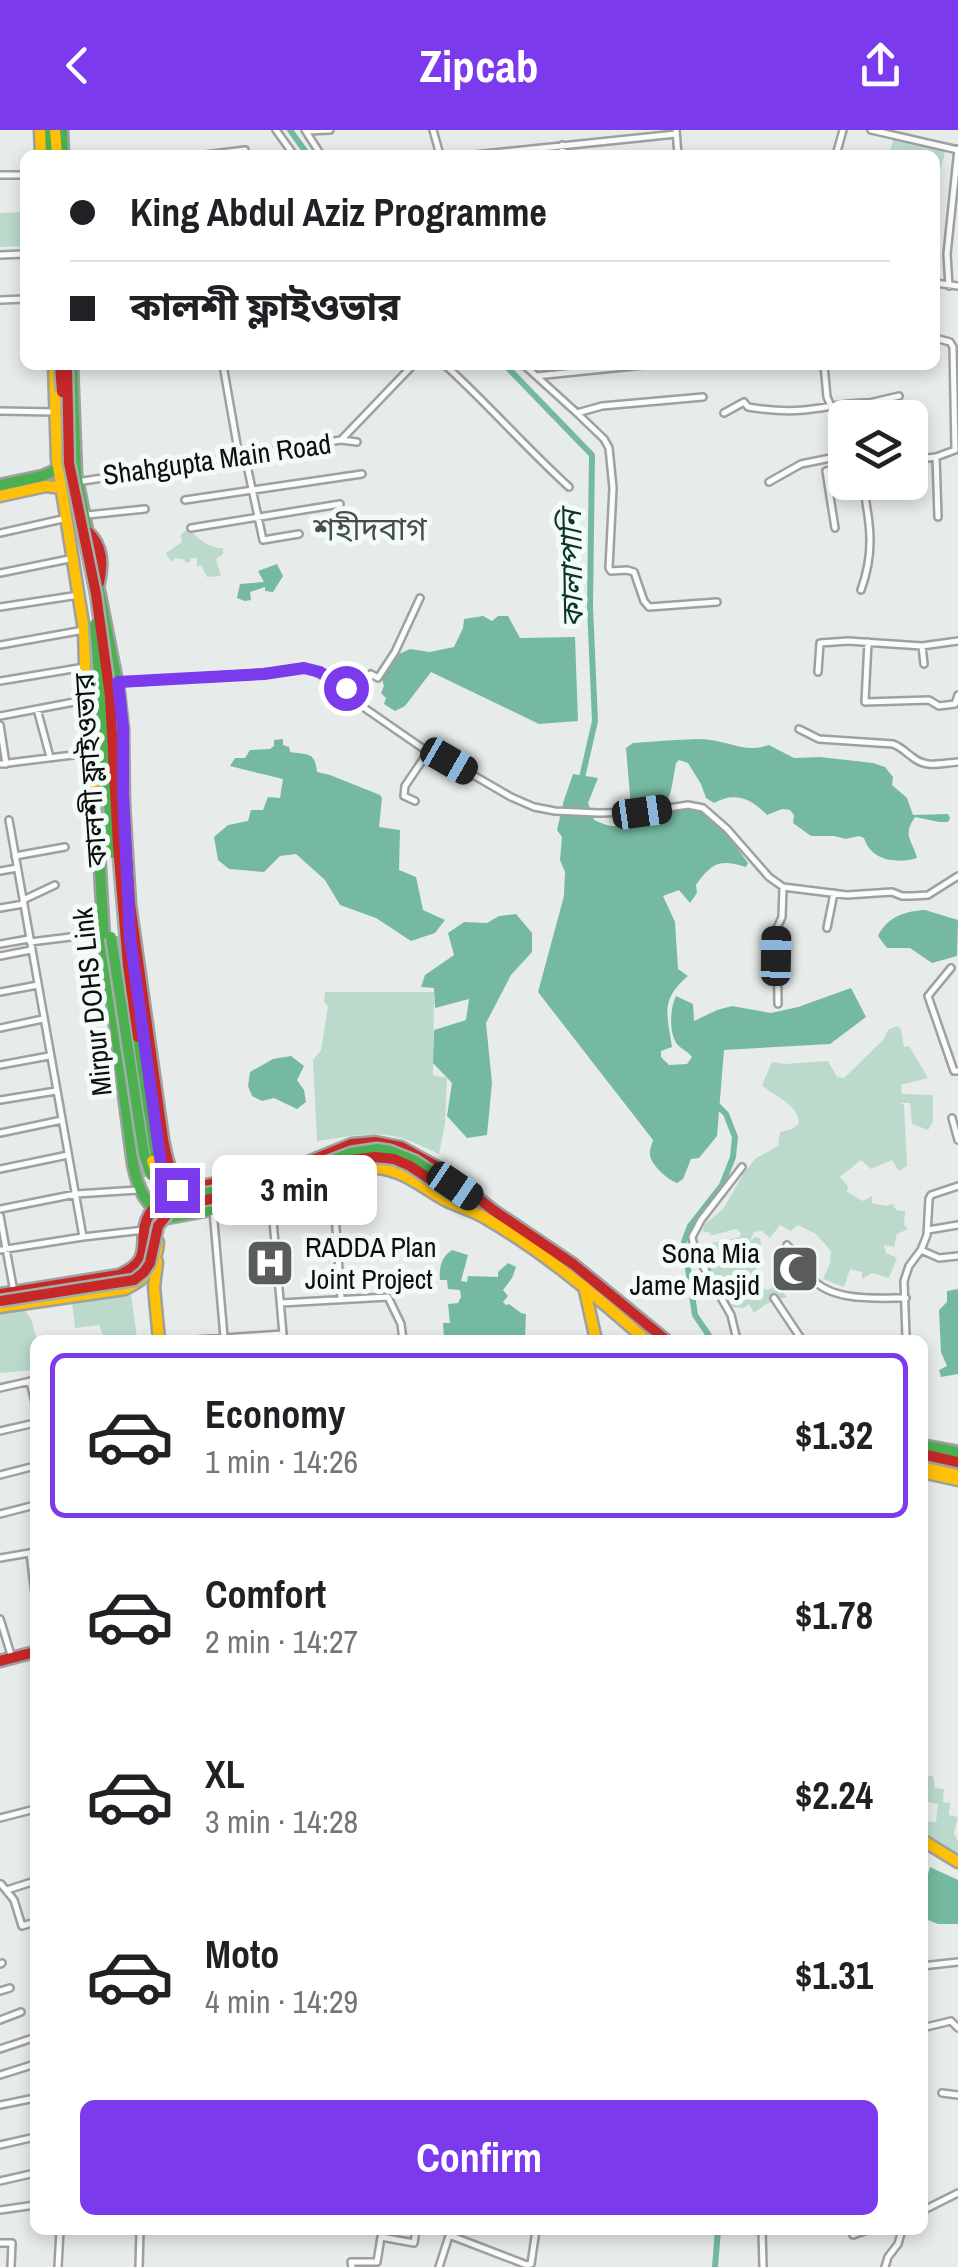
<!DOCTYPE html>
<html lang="en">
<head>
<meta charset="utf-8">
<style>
  :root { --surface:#fff; --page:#f2f2f2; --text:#202124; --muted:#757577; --line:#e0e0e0; --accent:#7c3aed }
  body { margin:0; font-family:"Archivo Narrow","Noto Sans Bengali",sans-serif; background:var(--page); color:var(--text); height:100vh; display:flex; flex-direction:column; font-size:38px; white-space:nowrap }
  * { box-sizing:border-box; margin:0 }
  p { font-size:32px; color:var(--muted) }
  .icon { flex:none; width:55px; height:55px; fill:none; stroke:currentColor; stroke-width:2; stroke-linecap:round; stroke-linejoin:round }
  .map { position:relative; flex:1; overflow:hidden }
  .drawer { position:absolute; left:30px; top:1205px; width:898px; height:900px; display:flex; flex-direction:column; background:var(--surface); border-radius:15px; box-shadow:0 5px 15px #0003 }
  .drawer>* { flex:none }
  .hud { position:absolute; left:20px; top:20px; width:920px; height:220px; border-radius:15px; box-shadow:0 5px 15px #0003; display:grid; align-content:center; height:220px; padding:0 50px; background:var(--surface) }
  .controls { position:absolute; left:828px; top:270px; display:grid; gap:20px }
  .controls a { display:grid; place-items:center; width:100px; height:100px; border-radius:15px; background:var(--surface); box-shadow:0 5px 15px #0003; font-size:50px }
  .end { position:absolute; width:45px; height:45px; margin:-22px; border:12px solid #7c3aed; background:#fff; box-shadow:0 0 0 5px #fff }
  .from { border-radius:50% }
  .bubble { position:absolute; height:70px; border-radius:15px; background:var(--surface); box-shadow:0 5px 15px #0003; font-size:32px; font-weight:700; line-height:70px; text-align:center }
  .car { position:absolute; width:30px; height:60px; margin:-30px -15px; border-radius:12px; box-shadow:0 0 8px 2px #0007; background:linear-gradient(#222 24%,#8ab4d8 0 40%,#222 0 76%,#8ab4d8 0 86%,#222 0) }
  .hud b { display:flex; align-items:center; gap:35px; height:95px; font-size:38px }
  .hud b+b { border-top:2px solid var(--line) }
  .hud i { width:25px; height:25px; background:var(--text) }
  ul { padding:18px 0 0; list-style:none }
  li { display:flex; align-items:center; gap:30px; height:165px; margin:0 20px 15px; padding:0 30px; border:5px solid transparent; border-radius:15px }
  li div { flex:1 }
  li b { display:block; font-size:38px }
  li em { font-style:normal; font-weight:700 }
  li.selected { border-color:var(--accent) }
  li>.icon { width:90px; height:90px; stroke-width:1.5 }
  .action { display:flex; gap:20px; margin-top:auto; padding:20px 50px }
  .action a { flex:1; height:115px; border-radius:15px; background:var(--accent); color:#fff; font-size:40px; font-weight:700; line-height:115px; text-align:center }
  header { display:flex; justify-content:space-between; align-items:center; height:130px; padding:0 50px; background:var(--accent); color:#fff; font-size:45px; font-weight:700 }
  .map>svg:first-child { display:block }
</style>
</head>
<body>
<header><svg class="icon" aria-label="back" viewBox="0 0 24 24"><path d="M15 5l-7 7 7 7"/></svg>Zipcab<svg class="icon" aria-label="share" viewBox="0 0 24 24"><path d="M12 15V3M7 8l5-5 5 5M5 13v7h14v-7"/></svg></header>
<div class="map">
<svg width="958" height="2137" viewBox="0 0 958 2137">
  <rect width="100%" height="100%" fill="#e7ecea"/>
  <path fill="#bbdacc" d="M894,7L946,19L941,37L935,40V25H889Z
    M25,82V116L0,117V83Z
    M187,400H190C199,410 209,418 223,418V424L216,429L221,446L207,447L201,435L197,437V428H190L191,431L187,433L183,429L175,428L171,432L166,423L182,412L181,404Z
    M325,862H434L433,945L447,948L445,994L439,1024C385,997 374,1003 317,1011L313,930L321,920L328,876L324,872Z
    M897,896L901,899L904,917L909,916L928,948L901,955L902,964L933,965V992L928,1000L912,994L910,973H901L904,975L907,1036L899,1041L892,1030L871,1039L861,1030L840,1047L848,1056L847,1062L863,1071L872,1066V1073L886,1076L893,1074L896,1080L905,1081L904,1095L908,1099L897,1104L894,1117L884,1115L886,1123L897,1128L889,1148L872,1143L862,1149V1142L850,1139L844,1157L823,1149L830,1133L831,1121L816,1104L798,1095L791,1101L780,1095L770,1108L762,1101L754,1102L750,1111L755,1107L760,1108L762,1121L754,1123L758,1154L766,1160L772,1158L774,1150L787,1167L766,1174L754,1183L749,1174L744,1178L731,1177L709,1145L697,1119L699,1116L740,1107L741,1103L736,1099L710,1106L711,1103L702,1101L705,1094L723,1079L744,1043L756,1028L778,1016L780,1002L792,999L799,994C798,973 776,968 762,955L772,932L785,934L828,931L837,947L844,948L883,910L888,900Z
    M131,1164L137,1208L105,1210L99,1195L75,1198L72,1172Z
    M24,1179L31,1189L37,1210H35V1240L0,1243V1183Z
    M925,1646H933L935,1658L944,1659L943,1672L950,1673L949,1685L958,1687L954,1703L958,1712V1726L923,1705V1691L936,1692L938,1674L923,1671V1647Z"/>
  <path fill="#75baa0" d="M277,434L283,446L273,462L265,461V457L250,462L251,470L245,471L237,468L240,454L264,452L258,441Z
    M483,486L492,491L498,486H508L520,508L575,507L578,591L539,594L431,542L405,576L395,581L384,574L386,568L381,563L384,556L382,549L397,525L410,519L430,522L454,517L463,498L464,489Z
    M283,609V615L289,617L290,622C309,625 315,622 317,642L330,645L380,665L382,668L379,697L400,700L399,740L416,747L423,780L445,790L435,803L411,811L376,788L340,775L325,750L296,724L280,726L264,742L229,739L218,730L214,707L228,695L248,691L251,680H263L268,667L280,668L283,649L230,636L235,628H245L250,620L270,619L274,616V610Z
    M675,610C686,610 699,608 710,610C734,613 745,623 769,615L794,628L820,627L873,633L885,637L893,647L892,655L907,668L913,685L948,684L950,688L948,692H939L915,687C902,706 912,709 917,728C897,734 871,731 864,708L859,706L846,709L834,706H811L793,693L794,685L790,680L782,679L767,685C752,669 735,661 714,673L706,668L701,654L688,633L679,630L676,633C669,669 674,680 631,677L626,618L633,613Z
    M573,644L598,648L588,673L594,690C601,693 609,697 617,696C646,694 679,666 708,684C722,692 738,720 748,733L746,737C720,729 712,732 696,755L697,763L690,773L679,760L663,766L675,792L678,839L688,846C660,870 667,883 672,917L661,921V927L669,935L687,934L692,927C689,922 683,920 679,916C668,906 670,878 676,866L693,874L694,891L717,880L732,876L771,883L798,877L851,858L866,887L830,914L724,920L717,1006L699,1028L691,1029L683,1049L677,1053C668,1050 651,1035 650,1025C649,1020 652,1015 653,1010L538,862L564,766L565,742L560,730L562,707L557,700L564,670Z
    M925,780L958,790L957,826L932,833L910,818H887L878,806C887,787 905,781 925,780Z
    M516,784L532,803V822L511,845L486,893L492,953L487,1005L467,1008L447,986L452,953L433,933L434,900L466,890L469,869L435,878L434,858L421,857L425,845L454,825L448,803L464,792L487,793L499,786Z
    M291,926L304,936L297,950L304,960L306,972L297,979L274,968L262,971L252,966L248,956L250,942L273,929Z
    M452,1120L468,1125L461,1151L467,1152L468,1146L498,1147V1142L508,1133L516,1137L512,1148L503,1160L508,1166L503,1172L506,1175L509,1174L521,1183L526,1184L525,1208L444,1209L443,1193H450L448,1174L458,1173L461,1167L460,1160L448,1159L447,1150H440C439,1138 441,1127 452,1120Z
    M958,1159V1244L941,1247L939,1240L947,1236L941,1222L939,1180L947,1172V1161Z
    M930,1737L958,1750V1794H938L923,1788V1762Z"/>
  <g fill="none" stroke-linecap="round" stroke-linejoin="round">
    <path stroke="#75baa0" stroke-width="6" d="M290,0L308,25
      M505,235L592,325L590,477L595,591L581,652
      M712,1210L695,1185L684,1112L690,1096L722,1055L733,1027L735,1007L726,984L716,974
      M715,2137L718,2100"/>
    <g stroke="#9ea1a0" stroke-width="10">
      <path id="street" d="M276,0L294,25
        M305,0L321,25
        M433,0L440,25
        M676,0L678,25
        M871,0L958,20
        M306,1L330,0
        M562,15L563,25
        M205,25L245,20L246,25
        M474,25L676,4
        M836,25L843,0
        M0,45H25
        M0,125L25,124
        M935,153L958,156
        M949,156L947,124L958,19
        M0,170L25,169
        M935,208L950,212L953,217L955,320
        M223,235L239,326
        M445,235C488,274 526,318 569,357
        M524,235L577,283L604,309L609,318L613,358L609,438L611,441L627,440L634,442L644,471L649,477L717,472
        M824,235L827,267L831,276
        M536,246L643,235
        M869,273L899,266
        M0,281L55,282
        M577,283L602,276L703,267
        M724,283L744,272L748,277C766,280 785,282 804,280C826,278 847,272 869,273L872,288
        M341,310L413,235
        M245,326L263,410L299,404
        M936,327L938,387
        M910,330L936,327L955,320
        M77,352L341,310L357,312
        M769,352L801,334L845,325
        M185,370L362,344
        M86,381L87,385L145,379
        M191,398L340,374
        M835,398L826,341L845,336
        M0,403L67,388
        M0,443L74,428
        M861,460C869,438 872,418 869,394C868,380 863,366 866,352
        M0,477L79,465
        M868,512L865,572L929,570L939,576L955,574L958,565
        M0,515L84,500
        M922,516L924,534
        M818,542L820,513L848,511L922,516L958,511
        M0,551L85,537
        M118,553L263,543L304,538L312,540L346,558L366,579L428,622L449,631L511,667L534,677L555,681L599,683L643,682L688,675L703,678L727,699L769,747L783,757L847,765L892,762L902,766H912L928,765L958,746
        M355,568L371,544L378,548L395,522L420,468
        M37,579L50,627
        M0,586L85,570
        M0,595L6,634
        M799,599L819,609L893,614C903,618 906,623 915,629C928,638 943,633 958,632
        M0,634L89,623
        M415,671L404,666L405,656L428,622
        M9,690L83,1107
        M15,726L65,717
        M0,741L17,738
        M23,770L55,755
        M0,778L24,774
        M827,798L834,763
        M30,812L87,805L85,795L104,792
        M0,814L29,809
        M0,826L31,820
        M951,838L928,866L954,941H958
        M0,862L38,855
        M778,874L777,798L782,787L783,757
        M0,898L43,889
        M0,935L49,926
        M0,970L56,961
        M952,988L958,1010
        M0,1003L62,990
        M0,1039L68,1025
        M334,1071L341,1168
        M0,1079L76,1064L138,1060
        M213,1080L224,1207
        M0,1086L14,1162
        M928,1100L958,1095
        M787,1115C796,1125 802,1138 811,1148C833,1172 876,1168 906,1168
        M0,1120L83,1107L144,1100
        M921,1120L939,1128L958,1126
        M774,1168L802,1210
        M281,1173L388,1167L401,1194L403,1210
        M195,1210L283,1204L271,1068
        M737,1210L731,1185L695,1122L692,1107L701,1090L742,1037
        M903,1210L906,1207L904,1151L909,1136L921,1120L927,1105L929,1069L931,1065L958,1056
        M30,1251L35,1273
        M0,1258L35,1250
        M0,1301L35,1293
        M0,1345L35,1336
        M0,1384L35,1375
        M30,1423L35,1465
        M0,1428L35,1422
        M0,1489L12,1528
        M0,1688L35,1679
        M1,1754L14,1770L22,1796L35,1792
        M7,1760L35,1751
        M0,1834L2,1833
        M922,1836L958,1832
        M0,1861L10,1858
        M0,1890L21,1882
        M922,1898L951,1891L958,1898
        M0,1919L30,1909
        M0,1945L35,1934
        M942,1963L958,1965
        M0,1975L35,1968
        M0,2015L35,2007
        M0,2051L35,2043
        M0,2080L35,2075
        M922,2081L958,2063
        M762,2100L763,2137
        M449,2105L527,2135L531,2134L536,2100
        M853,2105L867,2100
        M0,2113H12L11,2137
        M58,2137L60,2100
        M139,2137L140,2100
        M352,2137L351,2132H377L381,2107L414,2113L416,2100
        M439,2137L449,2106
        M885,2137L888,2127L898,2114L902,2100"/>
    </g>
    <g stroke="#9ea1a0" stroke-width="15">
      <path id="fast" d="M47,0L50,25
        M62,0L63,25
        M72,235L76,344L119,562L123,599L124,676
        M0,355L42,346L58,339
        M98,704L104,810L133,1034C138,1059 145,1076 168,1088L253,1072L318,1054
        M132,831L148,940
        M922,1315L958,1322"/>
    </g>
    <g stroke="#9ea1a0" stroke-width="15">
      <path id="slow" d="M40,0L41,25
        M55,0L57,25
        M54,235L57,330L84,500L87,603L98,704
        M0,366L46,356L61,358
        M318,1054C337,1046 356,1037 377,1038C403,1040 423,1058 445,1070C459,1077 474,1081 487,1089C545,1123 596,1166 646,1210
        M157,1132L154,1157L159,1210
        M584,1156L596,1210
        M0,1177L125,1159C147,1149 156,1136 158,1112
        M922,1337L958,1345
        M922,1342L958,1350
        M922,1710L958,1732"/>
    </g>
    <g stroke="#9ea1a0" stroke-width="15">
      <path id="jam" d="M88,402C103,416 103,434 99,453
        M88,600L93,589C106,581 115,588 123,599
        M124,676L130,774L163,1009C168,1036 170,1054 202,1056L298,1036L352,1014L375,1012L401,1017L441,1039L493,1080L573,1134L666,1210
        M0,1164L119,1145C158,1128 134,1110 150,1083C156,1073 166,1068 176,1062
        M922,1324L958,1332
        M0,1531L35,1522"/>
    </g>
    <use href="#street" stroke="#fbfcfc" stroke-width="5"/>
    <use href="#fast" stroke="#4caf50" stroke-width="10"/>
    <use href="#slow" stroke="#ffc107" stroke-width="10"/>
    <use href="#jam" stroke="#c62828" stroke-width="10"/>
    <g stroke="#a0b0a9" stroke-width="15" stroke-linecap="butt">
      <path id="fast-bridge" d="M95,494L113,723
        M111,807L144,1024L151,1045
        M138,907L157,1034L170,1054L182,1062L207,1063L245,1057L299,1043L351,1023L377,1019L390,1021L415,1031L472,1068"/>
    </g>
    <g stroke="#a0b0a9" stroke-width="15" stroke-linecap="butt">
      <path id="slow-bridge" d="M152,1031C158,1051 169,1061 187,1072"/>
    </g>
    <g stroke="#a0b0a9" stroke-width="15" stroke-linecap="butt">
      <path id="jam-bridge" d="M60,235L62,262
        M67,235L69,333L96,464L110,566L118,716L128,836L138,907
        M0,1171L134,1150L144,1142L150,1133L158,1096L174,1076L284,1055L350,1030L375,1027L394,1029L410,1036L467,1074"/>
    </g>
    <use href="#fast-bridge" stroke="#4caf50" stroke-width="10"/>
    <use href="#slow-bridge" stroke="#ffc107" stroke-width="10"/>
    <use href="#jam-bridge" stroke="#c62828" stroke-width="10"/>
  </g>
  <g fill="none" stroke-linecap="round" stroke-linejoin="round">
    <path stroke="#7c3aed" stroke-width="12" d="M177,1060L166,1050L162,1042L130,807L123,664V598L118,552L264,544L304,538L320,542L346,558"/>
  </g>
  <defs>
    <g id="hospital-square" transform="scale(2.5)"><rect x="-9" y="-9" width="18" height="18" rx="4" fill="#595c5a" stroke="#f3fbf7"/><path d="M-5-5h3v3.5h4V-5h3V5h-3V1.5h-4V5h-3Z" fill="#fff"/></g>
    <g id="mosque-square" transform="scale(2.5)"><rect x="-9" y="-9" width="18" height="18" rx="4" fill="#595c5a" stroke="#f3fbf7"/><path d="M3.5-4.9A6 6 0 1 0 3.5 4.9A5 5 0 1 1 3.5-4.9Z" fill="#fff"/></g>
  </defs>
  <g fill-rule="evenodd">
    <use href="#hospital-square" x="270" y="1133"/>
    <use href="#mosque-square" x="795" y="1139"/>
  </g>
  <g text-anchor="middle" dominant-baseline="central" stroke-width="10" stroke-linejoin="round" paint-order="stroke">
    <g font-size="28" fill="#0c0f0d" stroke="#f3fbf7">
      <text transform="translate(217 329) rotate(-8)">Shahgupta Main Road</text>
      <text transform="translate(90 640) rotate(-94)">কালশী ফ্লাইওভার</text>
      <text transform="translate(92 872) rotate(-96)">Mirpur DOHS Link</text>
    </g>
    <g font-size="28" fill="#0c0f0d" stroke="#f3fbf7" text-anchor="start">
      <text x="305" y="1117">RADDA Plan<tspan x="305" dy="32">Joint Project</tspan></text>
      <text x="760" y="1123" text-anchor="end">Sona Mia<tspan x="760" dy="32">Jame Masjid</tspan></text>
    </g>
    <g font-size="30" font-style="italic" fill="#0a3627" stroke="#f3fbf7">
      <text transform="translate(571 439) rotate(-91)">কালাপানি</text>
    </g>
    <g font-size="32" fill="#464d4a" stroke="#f3fbf7">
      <text x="370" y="398">শহীদবাগ</text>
    </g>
  </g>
</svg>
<div class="controls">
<a><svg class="icon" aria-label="layers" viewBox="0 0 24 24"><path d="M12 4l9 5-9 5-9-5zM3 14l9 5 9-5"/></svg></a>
</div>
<i class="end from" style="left:346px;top:558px"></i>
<i class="end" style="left:177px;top:1060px"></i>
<div class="bubble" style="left:212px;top:1025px;width:165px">3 min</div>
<i class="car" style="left:449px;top:631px;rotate:120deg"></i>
<i class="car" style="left:642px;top:682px;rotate:82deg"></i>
<i class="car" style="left:776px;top:826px;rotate:1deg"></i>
<i class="car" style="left:455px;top:1056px;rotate:124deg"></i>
<div class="hud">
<b><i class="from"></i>King Abdul Aziz Programme</b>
<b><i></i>কালশী ফ্লাইওভার</b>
</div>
<section class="drawer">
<ul>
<li class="selected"><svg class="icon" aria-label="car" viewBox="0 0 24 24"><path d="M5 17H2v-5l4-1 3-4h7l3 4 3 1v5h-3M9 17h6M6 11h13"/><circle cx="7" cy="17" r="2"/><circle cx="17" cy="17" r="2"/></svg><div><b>Economy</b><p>1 min · 14:26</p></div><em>$1.32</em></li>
<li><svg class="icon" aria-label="car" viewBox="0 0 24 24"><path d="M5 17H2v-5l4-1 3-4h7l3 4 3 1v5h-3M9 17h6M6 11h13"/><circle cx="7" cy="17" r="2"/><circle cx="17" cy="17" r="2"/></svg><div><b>Comfort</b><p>2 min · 14:27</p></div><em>$1.78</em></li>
<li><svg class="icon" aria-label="car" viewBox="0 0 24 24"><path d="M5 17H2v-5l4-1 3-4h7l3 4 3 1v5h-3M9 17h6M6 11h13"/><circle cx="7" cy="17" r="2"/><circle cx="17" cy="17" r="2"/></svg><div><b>XL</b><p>3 min · 14:28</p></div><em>$2.24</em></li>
<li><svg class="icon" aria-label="car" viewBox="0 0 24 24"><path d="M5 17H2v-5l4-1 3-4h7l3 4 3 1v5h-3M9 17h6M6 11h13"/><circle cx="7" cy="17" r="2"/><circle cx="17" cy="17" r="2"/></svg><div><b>Moto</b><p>4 min · 14:29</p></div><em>$1.31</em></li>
</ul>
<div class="action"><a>Confirm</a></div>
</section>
</div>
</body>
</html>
